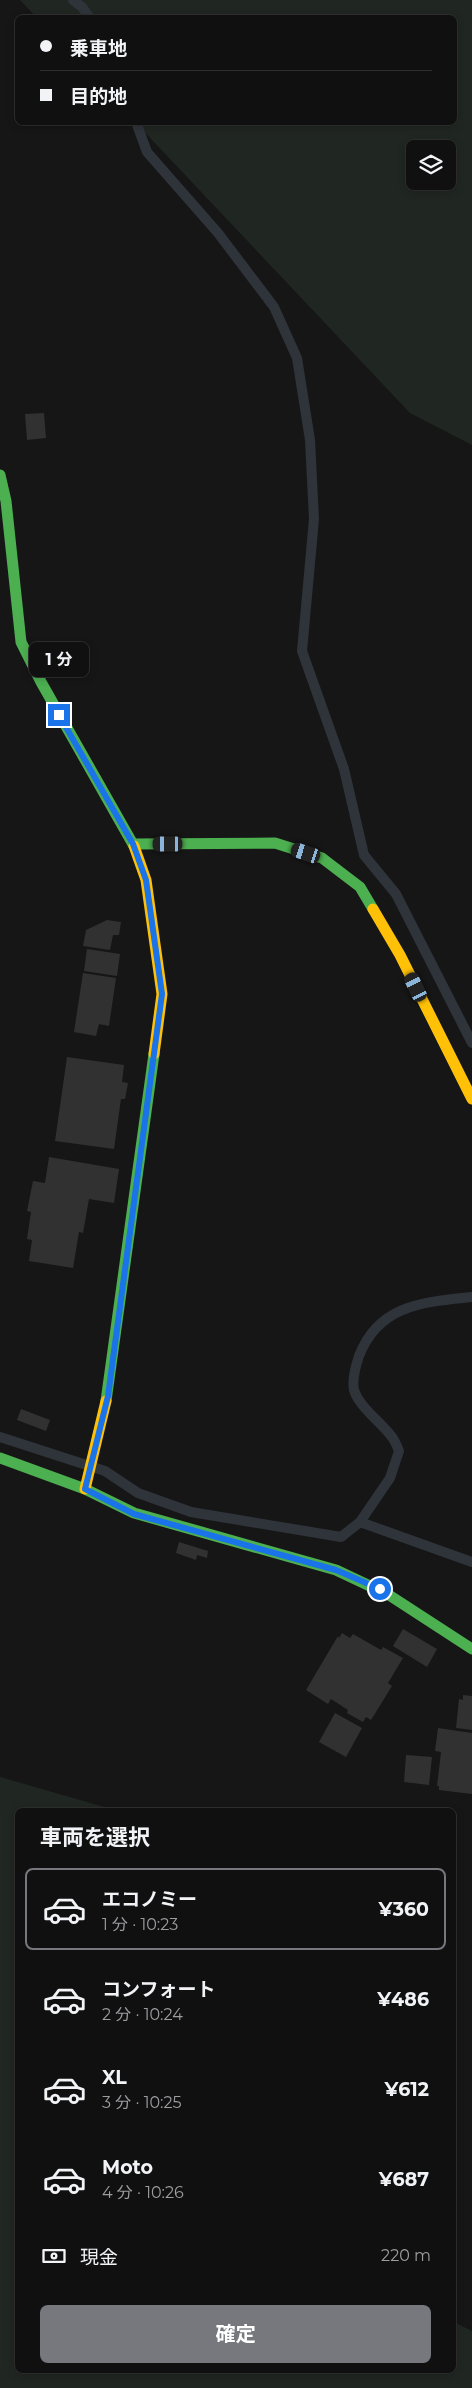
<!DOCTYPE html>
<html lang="ja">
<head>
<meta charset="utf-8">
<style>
  :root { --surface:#101011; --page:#19191a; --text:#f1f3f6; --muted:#9c9d9f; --line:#303031; --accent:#76787e }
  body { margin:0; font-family:Montserrat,"Noto Sans JP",sans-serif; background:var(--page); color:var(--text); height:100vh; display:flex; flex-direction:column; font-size:19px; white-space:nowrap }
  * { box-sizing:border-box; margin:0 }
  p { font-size:16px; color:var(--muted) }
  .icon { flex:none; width:28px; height:28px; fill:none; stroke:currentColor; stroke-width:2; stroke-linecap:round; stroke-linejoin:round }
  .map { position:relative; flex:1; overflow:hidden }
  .side { position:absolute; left:15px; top:1808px; width:441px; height:565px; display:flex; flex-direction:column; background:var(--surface); border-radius:8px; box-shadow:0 2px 8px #0003,0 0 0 1px var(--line) }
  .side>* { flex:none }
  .top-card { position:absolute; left:15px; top:15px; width:442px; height:110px; border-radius:8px; box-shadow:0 2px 8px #0003,0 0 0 1px var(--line); display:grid; align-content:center; height:110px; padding:0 25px; background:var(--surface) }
  .tools { position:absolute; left:406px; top:140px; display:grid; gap:10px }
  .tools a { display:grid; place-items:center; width:50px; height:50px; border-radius:8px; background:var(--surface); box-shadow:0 2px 8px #0003,0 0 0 1px var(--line); font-size:25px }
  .end { position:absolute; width:22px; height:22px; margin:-11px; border:6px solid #1a73e8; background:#fff; box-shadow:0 0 0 2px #fff }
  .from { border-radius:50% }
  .bubble { position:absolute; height:35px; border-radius:8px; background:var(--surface); box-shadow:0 2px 8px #0003,0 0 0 1px var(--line); font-size:16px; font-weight:700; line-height:35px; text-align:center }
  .car { position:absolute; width:15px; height:30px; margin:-15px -8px; border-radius:6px; box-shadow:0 0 4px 1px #0007; background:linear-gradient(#222 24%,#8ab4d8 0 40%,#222 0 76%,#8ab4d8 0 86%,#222 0) }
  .top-card b { display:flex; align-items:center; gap:18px; height:48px; font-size:19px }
  .top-card b+b { border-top:1px solid var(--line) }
  .top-card i { width:12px; height:12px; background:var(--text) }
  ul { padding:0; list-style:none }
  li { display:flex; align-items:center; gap:15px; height:82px; margin:0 10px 8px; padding:0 15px; border:2px solid transparent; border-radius:8px }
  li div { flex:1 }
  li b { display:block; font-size:19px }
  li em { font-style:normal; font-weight:700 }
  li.active { border-color:var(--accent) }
  li>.icon { width:45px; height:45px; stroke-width:1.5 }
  h2 { padding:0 25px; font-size:22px; line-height:60px }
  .pay { display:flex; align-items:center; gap:12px; height:55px; padding:0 25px; font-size:19px }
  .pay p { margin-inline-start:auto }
  .button { display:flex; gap:10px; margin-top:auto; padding:10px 25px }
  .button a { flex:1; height:58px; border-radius:8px; background:var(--accent); color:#fff; font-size:20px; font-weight:700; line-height:58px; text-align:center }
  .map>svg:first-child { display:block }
</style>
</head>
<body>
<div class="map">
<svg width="472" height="2388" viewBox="0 0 472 2388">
  <rect width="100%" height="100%" fill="#161617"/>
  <path fill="#202622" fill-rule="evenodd" d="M20,0H472V445L410,413L136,123L455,122V18H37ZM415,149H448V181H415Z
    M0,1777L115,1810H18V2370H454V2322L472,2331V2388H0Z"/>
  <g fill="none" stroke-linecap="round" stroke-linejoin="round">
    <path stroke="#2f343b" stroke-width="10" d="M73,0L82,7L90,18
      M136,122L147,152L218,233L274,307L297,358L310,440L314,519L302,651L344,769L364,855L396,894L472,1043
      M0,1437L105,1471L138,1493L191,1512L341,1537L360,1522L472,1562
      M360,1522L390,1478L399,1451C397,1446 395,1441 392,1437C382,1423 359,1407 354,1390C352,1381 356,1365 359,1356C379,1304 424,1302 472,1297"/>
  </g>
  <path fill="#313132" d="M44,413L46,438L27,440L25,414Z
    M107,920L121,922L119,935H113L110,950L83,946L86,930Z
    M87,949L120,954L117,976L84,971Z
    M83,973L116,978L109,1026L99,1024L96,1036L74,1032Z
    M67,1057L124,1065L122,1082L128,1083L125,1099H121L114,1149L55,1141Z
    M49,1157L119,1169L114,1203L89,1199L83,1233L79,1232L73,1268L29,1261L32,1240L27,1239L31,1212L27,1211L33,1181L45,1183Z
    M21,1409L50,1420L46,1431L17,1420Z
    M179,1542L208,1551L207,1558L197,1555L196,1560L176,1553Z
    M403,1629L437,1649L427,1667L393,1646Z
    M342,1633L350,1638L353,1634L381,1650L383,1647L403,1658L388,1683L392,1686L371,1720L366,1717L363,1722L347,1713L348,1710L331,1699L328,1704L306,1690L338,1636L339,1638Z
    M463,1695L472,1696V1730L456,1728L459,1699L463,1700Z
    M335,1713L362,1728L346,1757L319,1742Z
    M438,1728L472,1733V1794L439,1790V1786H437L441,1752L435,1751Z
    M406,1755L432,1757L429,1785L404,1782Z"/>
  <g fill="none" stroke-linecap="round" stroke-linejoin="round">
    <path stroke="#4caf50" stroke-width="11" d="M0,475L6,501L21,642L41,682L134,846
      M133,844L275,843L322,858L360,887L373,909
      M106,1401L154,1054
      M0,1458L85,1489L134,1513L336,1570L389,1595L472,1649"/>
    <path stroke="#ffc107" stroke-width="11" d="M134,846L146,880L162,994L154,1054
      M373,909L400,955L472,1099
      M85,1489L106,1401"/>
  </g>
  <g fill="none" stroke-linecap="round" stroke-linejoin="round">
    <path stroke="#1a73e8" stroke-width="6" d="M59,715L133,844L146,880L162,994L108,1396L85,1489L134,1514L336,1570L380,1589"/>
  </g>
</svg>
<div class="tools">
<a><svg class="icon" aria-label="layers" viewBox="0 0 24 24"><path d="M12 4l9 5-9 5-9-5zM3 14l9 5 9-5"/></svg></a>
</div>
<i class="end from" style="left:380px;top:1589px"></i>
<i class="end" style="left:59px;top:715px"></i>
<div class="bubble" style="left:29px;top:642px;width:60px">1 分</div>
<i class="car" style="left:168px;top:844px;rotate:270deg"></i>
<i class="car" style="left:306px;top:853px;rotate:288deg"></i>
<i class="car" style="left:416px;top:987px;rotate:334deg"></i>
<div class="top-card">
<b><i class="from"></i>乗車地</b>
<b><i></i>目的地</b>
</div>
<section class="side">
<h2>車両を選択</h2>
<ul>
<li class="active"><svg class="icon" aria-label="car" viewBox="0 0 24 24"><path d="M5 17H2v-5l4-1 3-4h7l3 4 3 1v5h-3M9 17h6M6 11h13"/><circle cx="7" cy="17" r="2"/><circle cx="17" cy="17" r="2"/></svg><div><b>エコノミー</b><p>1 分 · 10:23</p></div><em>¥360</em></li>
<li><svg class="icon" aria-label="car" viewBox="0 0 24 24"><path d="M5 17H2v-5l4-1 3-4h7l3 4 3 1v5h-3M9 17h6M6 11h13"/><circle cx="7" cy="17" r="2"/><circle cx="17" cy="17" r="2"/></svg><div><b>コンフォート</b><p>2 分 · 10:24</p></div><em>¥486</em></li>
<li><svg class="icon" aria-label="car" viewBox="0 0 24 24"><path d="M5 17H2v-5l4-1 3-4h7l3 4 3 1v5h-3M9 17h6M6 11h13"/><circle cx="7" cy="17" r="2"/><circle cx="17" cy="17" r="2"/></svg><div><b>XL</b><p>3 分 · 10:25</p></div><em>¥612</em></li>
<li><svg class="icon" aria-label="car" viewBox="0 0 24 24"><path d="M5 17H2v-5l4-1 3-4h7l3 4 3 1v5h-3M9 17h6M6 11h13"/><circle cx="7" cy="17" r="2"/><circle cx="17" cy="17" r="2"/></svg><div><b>Moto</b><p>4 分 · 10:26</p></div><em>¥687</em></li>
</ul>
<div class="pay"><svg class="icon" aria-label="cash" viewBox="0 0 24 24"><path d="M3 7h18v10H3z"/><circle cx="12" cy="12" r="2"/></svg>現金<p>220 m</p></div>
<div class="button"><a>確定</a></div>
</section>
</div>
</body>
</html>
